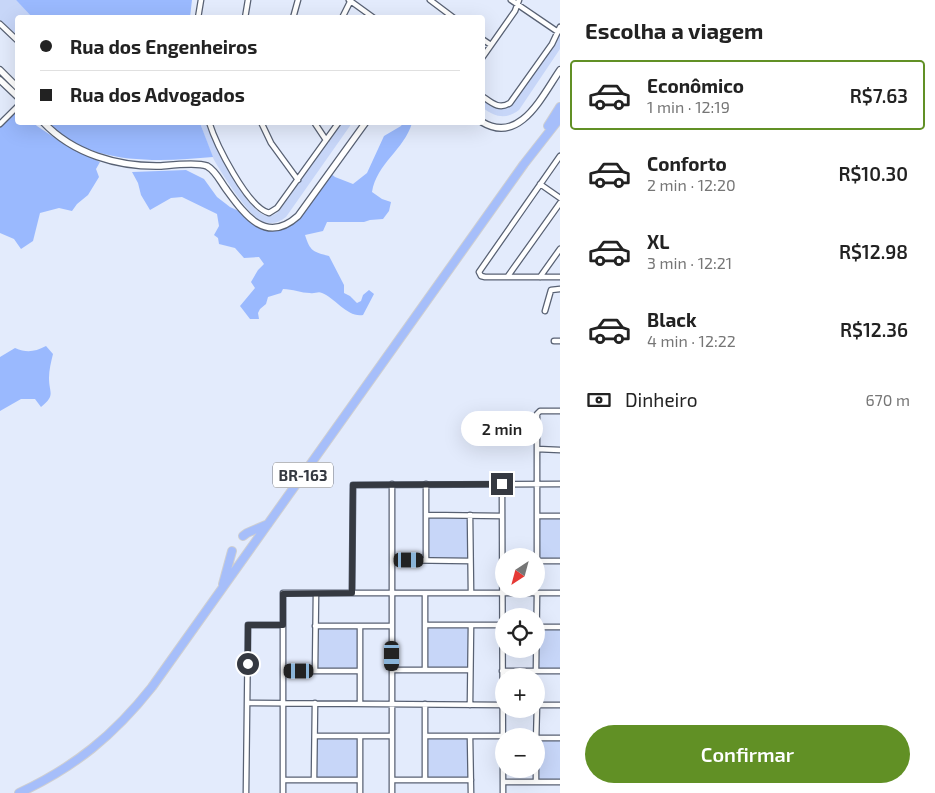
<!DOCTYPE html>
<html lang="pt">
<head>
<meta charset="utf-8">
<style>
  :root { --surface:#fff; --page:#f6f6f6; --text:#222; --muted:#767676; --line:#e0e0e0; --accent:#619025 }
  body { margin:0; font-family:"Exo 2",sans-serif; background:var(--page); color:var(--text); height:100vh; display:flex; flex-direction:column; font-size:19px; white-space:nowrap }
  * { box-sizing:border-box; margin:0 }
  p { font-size:16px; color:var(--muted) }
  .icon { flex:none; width:28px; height:28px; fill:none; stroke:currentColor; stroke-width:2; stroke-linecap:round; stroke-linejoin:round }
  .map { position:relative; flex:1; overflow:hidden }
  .side { display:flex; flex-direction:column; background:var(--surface); width:375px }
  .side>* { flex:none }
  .hud { position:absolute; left:15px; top:15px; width:470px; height:110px; border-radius:5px; box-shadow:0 5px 20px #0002; display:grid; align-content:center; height:110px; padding:0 25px; background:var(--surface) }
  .needle { width:32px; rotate:216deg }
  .controls { position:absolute; left:495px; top:548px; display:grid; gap:10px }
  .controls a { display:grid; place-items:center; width:50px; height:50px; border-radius:50%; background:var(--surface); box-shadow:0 5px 20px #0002; font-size:25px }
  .end { position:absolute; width:22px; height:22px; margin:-11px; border:6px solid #353941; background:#fff; box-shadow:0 0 0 2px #fff }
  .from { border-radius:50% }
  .bubble { position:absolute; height:35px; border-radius:18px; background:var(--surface); box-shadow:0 5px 20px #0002; font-size:16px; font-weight:600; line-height:35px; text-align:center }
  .car { position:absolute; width:15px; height:30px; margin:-15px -8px; border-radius:6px; box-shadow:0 0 4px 1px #0007; background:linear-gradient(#222 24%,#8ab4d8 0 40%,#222 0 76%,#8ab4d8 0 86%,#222 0) }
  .hud b { display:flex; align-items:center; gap:18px; height:48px; font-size:19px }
  .hud b+b { border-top:1px solid var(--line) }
  .hud i { width:12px; height:12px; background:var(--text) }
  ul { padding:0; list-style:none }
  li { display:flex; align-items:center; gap:15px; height:70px; margin:0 10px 8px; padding:0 15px; border:2px solid transparent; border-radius:5px }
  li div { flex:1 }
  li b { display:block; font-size:19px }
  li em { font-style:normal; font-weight:600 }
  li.on { border-color:var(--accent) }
  li>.icon { width:45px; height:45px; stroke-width:1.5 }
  h2 { padding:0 25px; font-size:22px; line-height:60px }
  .pay { display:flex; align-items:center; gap:12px; height:55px; padding:0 25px; font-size:19px }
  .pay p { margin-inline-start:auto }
  .primary-button { display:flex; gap:10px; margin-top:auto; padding:10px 25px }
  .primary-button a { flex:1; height:58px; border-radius:30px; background:var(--accent); color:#fff; font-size:20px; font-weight:600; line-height:58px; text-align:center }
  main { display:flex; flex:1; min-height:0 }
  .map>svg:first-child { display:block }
</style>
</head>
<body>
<main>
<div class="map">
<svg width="560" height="793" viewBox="0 0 560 793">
  <rect width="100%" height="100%" fill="#e3ebfc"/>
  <path fill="#c7d6f8" d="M0,0H16L33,17L18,18L17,36L0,20Z
    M560,34V49L519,110C506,120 495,117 483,108V98C492,105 499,113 511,106L553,46Z
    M200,123H206C213,142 246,211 266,216C271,217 275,215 279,211L342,123H352L286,217C279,223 270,225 261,221C248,215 219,170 212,156C208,145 204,134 200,123Z
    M428,517L468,518V559L428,558Z
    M540,518H560V558H539Z
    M427,627H469L468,668H427Z
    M319,629H357V668H318Z
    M539,629H560V668H539Z
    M317,738H358V777H317Z
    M427,738H468V777H427Z
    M539,740H560V779H539Z"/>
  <path fill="#9ab9fe" d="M16,0H192L190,17L33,18Z
    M17,110L18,122L34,123L37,126L67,146L100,162L96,169L99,177L88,195L77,204L72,211L59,208L40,213L33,241L21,249L14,239L0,233V127Z
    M48,123H200L213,157C159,162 89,166 48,123Z
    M403,123H412C404,150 377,163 372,192L382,199L391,202L389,211L383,219L370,220L364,222H327L323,231L305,235C310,251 313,252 329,256L344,285V293L350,296L357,303L361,301L363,295L369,290L374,294L363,315C348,318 335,298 322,293C318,291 315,294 310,293C301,293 293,289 283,289L281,293L268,297L266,304L260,309L258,313L259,319H250L240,306L255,288L251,282L258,270L264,264L259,257L244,258L235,248L219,244L218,238L214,235L219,226L217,214L182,197L171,198L150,210L141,195L138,183L132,172L186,170L204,179L217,197L230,207L241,212L251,222L262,228H285L295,221L330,173L335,177L353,184L367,173L384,136L401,126Z
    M46,346L53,354C51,362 49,370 49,378C49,393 56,395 41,407L35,399H21L0,411V357L15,348C27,353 34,352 46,346Z"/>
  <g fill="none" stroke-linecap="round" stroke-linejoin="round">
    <g stroke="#586173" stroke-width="7">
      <path id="minor" d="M349,0L374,18
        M430,0L454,18
        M511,0L558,32
        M198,18L201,0
        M245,18L248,0
        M293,18L298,0
        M342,18L351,0
        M0,24L18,41
        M482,39L491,45
        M482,58L515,11L519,0
        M482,96C492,103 499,110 510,103L552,44L560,27
        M209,122C216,144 247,207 269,213L277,208L339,122
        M261,122L271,143L298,180
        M314,122L326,140
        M0,124L18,106
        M560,156L479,272L481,276L485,277H560
        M540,184L560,198
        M508,276L560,203
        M540,277L560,249
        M545,311L551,290L560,289
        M554,341H560
        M537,449L560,450
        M502,483L503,793
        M392,484V793
        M426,515L502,516
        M470,515L471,593
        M537,516H560
        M392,560L470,561
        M426,560V484
        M536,561H560
        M537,561V414L540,411H560
        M352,593L353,485L560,484
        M425,625H502
        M315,626H392
        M360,626V704
        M537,627H560
        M392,670H470
        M425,670V593
        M283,671H360
        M315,671L316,593
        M502,671H560
        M536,671L537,593
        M247,703L503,705
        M470,705L471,625
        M536,705H560
        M315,736H392
        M360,736V793
        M425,736H502
        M470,736L471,793
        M536,738H560
        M536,743L537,705
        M283,780H360
        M314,780L315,703
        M392,780H471
        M425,780V704
        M504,782H560
        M536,782V769
        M246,793L248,625H283
        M283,793V593H560"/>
    </g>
    <g stroke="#586173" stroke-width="8">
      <path id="tertiary" d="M0,70L18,88
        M0,80L18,97
        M43,122C73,154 118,167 161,166C173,165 197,162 207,166C216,171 220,181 226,189C245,215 266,245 298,216L366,122
        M482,122C520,145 542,96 560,70"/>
    </g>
    <g stroke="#cfcfd1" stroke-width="10">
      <path id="trunk" d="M548,126L560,107
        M243,536L247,533L268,524
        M223,584L232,551
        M19,793C75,767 114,735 152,687L524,164L560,118"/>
    </g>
    <use href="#minor" stroke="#fff" stroke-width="4.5"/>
    <use href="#tertiary" stroke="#fff" stroke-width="5.5"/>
    <use href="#trunk" stroke="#a6befa" stroke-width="8"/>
  </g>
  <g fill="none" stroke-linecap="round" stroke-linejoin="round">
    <path stroke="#353941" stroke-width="6" d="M248,664V625H283V594L352,593L353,485L502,484"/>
  </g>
  <g text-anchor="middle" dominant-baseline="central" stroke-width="4" stroke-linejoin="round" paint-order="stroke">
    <rect fill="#fff" stroke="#72747a" stroke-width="1" x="273" y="462.5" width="60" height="25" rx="4"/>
    <g font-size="15" font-weight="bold" fill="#353941">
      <text x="303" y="475">BR-163</text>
    </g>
  </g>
</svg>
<div class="controls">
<a><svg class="needle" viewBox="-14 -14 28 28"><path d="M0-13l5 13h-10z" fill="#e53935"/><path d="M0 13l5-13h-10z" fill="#767676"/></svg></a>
<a><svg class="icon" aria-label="locate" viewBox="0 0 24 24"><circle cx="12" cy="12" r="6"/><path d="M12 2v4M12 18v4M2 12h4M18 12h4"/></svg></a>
<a>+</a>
<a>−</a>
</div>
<i class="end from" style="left:248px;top:664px"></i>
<i class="end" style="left:502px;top:484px"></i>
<div class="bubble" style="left:461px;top:411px;width:82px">2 min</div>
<i class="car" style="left:409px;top:560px;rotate:90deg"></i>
<i class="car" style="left:392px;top:656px;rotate:180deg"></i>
<i class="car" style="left:299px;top:671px;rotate:270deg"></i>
<div class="hud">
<b><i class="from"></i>Rua dos Engenheiros</b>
<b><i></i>Rua dos Advogados</b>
</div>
</div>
<section class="side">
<h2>Escolha a viagem</h2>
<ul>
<li class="on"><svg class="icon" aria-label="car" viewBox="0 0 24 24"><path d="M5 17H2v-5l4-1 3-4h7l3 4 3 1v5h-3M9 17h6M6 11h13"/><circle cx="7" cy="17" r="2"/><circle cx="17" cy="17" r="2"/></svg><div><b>Econômico</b><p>1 min · 12:19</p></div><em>R$7.63</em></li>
<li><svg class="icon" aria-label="car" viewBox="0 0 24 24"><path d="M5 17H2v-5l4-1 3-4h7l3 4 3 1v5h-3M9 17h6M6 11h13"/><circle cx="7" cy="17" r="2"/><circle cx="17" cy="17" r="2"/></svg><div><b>Conforto</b><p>2 min · 12:20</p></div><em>R$10.30</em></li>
<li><svg class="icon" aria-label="car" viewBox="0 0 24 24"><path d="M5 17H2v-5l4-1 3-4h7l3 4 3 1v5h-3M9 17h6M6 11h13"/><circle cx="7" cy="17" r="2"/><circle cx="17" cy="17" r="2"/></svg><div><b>XL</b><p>3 min · 12:21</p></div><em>R$12.98</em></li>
<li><svg class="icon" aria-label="car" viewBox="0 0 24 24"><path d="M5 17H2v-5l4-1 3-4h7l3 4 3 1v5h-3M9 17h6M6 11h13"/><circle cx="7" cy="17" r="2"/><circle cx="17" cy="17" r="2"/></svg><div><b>Black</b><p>4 min · 12:22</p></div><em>R$12.36</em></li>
</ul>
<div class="pay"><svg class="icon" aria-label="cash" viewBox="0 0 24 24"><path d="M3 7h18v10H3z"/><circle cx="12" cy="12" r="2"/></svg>Dinheiro<p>670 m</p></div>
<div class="primary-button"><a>Confirmar</a></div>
</section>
</main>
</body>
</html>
